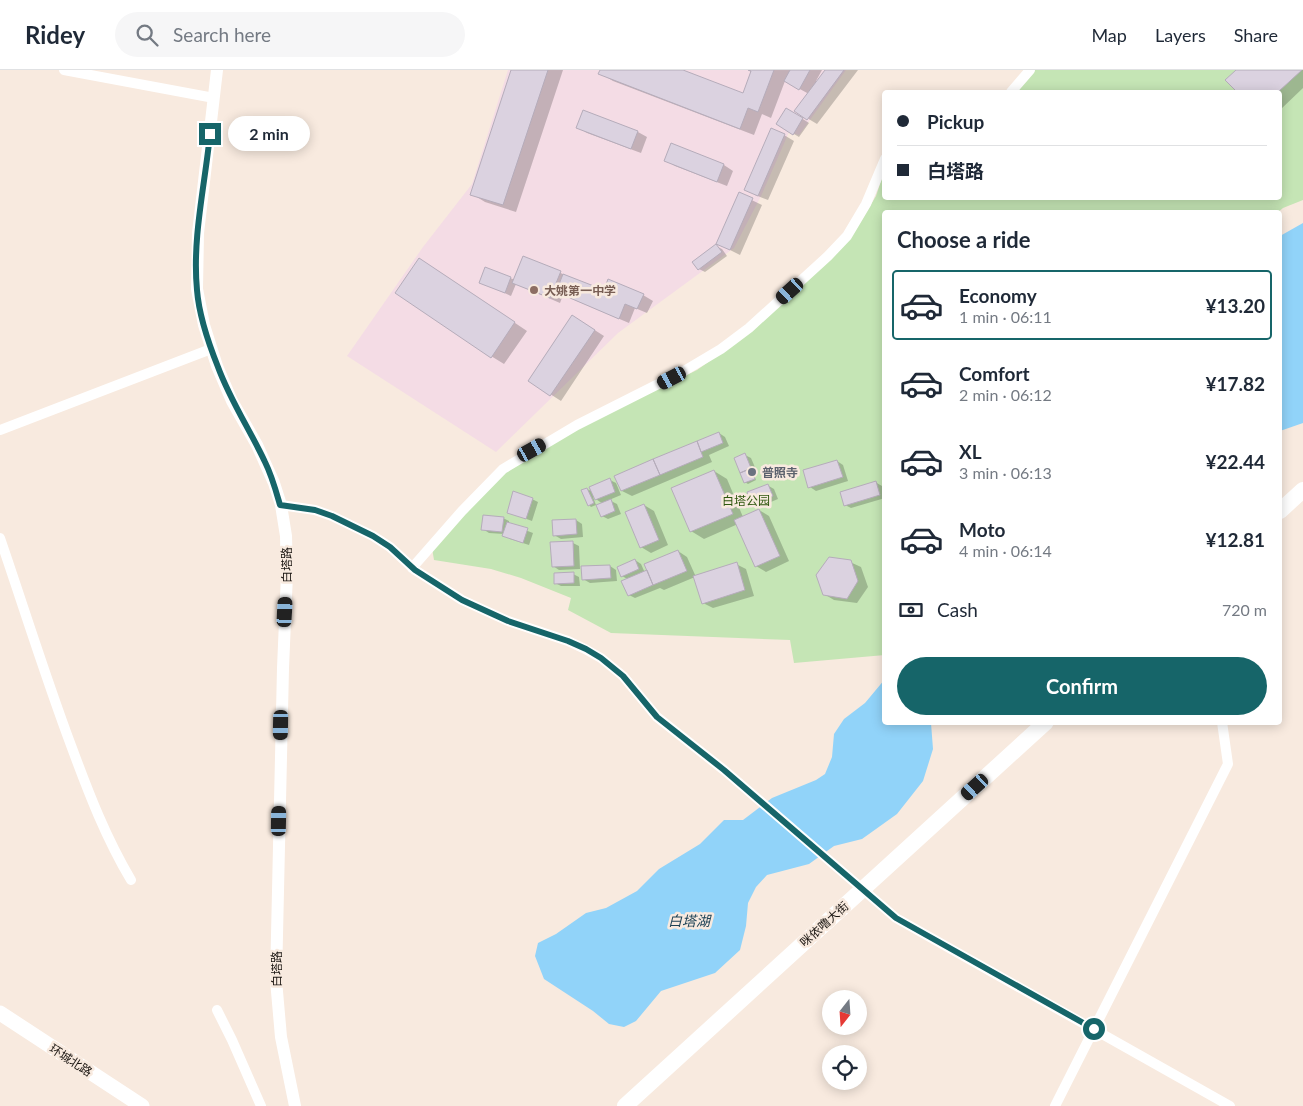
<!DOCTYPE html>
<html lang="en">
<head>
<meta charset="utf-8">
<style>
  :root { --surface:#fff; --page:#f6f6f7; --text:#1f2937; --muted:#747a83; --line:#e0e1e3; --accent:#166569 }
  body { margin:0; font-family:Lato,"Noto Sans SC",sans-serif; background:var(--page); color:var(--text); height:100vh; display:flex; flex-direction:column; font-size:19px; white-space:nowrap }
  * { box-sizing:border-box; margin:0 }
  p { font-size:16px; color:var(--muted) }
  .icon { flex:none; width:28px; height:28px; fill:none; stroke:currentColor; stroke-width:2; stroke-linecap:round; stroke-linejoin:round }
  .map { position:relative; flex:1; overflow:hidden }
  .details { position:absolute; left:882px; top:140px; width:400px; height:515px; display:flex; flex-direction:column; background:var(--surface); border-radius:5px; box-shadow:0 2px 12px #0003 }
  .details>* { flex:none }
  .banner { position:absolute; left:882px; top:20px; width:400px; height:110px; border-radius:5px; box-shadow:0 2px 12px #0003; display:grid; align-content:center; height:110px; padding:0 15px; background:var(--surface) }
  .needle { width:32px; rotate:197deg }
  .fabs { position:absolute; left:822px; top:920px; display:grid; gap:10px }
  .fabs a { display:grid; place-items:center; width:45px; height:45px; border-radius:50%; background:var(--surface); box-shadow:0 2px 12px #0003; font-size:25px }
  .end { position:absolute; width:22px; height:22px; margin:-11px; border:6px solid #166569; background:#fff; box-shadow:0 0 0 2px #fff }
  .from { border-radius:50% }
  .bubble { position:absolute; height:35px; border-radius:18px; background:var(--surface); box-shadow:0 2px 12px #0003; font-size:16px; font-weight:700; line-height:35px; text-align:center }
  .car { position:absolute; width:15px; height:30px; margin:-15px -8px; border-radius:6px; box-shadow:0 0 4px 1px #0007; background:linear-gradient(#222 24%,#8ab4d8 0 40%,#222 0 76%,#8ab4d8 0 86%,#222 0) }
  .banner b { display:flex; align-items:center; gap:18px; height:48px; font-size:19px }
  .banner b+b { border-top:1px solid var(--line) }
  .banner i { width:12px; height:12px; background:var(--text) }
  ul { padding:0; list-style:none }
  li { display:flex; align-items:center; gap:15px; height:70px; margin:0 10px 8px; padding:0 5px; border:2px solid transparent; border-radius:5px }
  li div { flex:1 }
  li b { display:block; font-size:19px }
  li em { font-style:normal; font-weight:700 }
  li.selected { border-color:var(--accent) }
  li>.icon { width:45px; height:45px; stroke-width:1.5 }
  h2 { padding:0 15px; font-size:22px; line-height:60px }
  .pay { display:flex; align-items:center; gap:12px; height:55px; padding:0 15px; font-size:19px }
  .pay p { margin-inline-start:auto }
  .primary-button { display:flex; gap:10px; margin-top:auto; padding:10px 15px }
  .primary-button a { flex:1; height:58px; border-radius:30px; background:var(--accent); color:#fff; font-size:20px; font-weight:700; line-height:58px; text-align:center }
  header { display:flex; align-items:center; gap:30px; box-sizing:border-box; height:70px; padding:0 25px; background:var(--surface); border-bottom:1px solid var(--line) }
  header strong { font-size:24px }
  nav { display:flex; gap:28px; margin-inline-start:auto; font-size:18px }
  .search { width:350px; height:45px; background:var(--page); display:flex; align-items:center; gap:12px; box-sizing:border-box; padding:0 18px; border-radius:28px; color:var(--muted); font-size:19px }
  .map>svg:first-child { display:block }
</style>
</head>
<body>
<header>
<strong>Ridey</strong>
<div class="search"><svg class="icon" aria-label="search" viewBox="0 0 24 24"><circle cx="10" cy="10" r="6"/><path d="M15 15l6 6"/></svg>Search here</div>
<nav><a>Map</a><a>Layers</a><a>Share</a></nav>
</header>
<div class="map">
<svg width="1303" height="1036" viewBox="0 0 1303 1036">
  <rect width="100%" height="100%" fill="#f8eadf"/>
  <path fill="#f4dce5" d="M508,0H846L799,65L789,62L761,126L734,178L618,263L496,382L347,286L423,177L472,114Z"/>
  <path fill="#c5e5b5" d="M1034,0H1303V130L1283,138L1278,142H885V585L794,593L790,570L611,563L568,540L571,528L521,508L491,499L434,490L432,478L497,408L581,357L697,300L749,263L854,163L876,126L885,99V128H1280V22H1016Z"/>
  <path fill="#91d3f9" d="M1303,153V353L1280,361V166Z
    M885,609V652L931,653L933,679L923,711L897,744L862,769L834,776L809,794L767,805L756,817L748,833L746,856L740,880L715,903L661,921L636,951L624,957L609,954L593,941L544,909L535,886L538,873L556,864L586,843L606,838L637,821L659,799L700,774L724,750H743L772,728L816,710L825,704L832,687L834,664L844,649L865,633Z"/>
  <path fill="#0003" d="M513,0H563L516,142L485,132L472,124Z
    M601,0H679L744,25L752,3L748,0H822L816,11L818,12L827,0H858L817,54L807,48L809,24L785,11L771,48L762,44L754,65L613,11L600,3Z
    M1238,0H1303V18L1280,40V22H1238L1227,10Z
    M787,39L809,53L799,67L777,54Z
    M583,41L638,62L647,67L641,83L587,63L577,57Z
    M784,65L794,71L768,130L755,125Z
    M665,90L724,95L733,101L727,116L675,96Z
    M739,124L762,135L740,185L718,174Z
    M716,176L722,179L727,186L705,202L699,199Z
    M524,187L604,222L643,225L653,231L647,243L635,238L629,253L563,225L560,233L516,214L511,226L480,212L486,198L515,210Z
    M432,197L527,261L504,294L491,286Z
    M582,252L604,266L561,331L530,311Z
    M719,363L725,367L729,376L709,385L712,392L632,426L622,421Z
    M745,385L751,388L757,402L753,403L756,410L748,414L745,412L735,389Z
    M837,391L843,395L848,411L816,421L810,417Z
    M714,401L727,409L743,447L759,440L769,446L789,491L766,502L756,496L738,454L704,469L691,461Z
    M610,410L616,413L621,425L609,430L617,434L621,444L608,449L602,446L603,434L593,427L596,435L591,437L589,435L587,419L593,422Z
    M875,412L882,416L885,428L851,438L845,435Z
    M767,415L774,419L778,429L759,437L753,433Z
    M532,429L538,432L532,451L508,442Z
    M644,435L654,441L668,475L651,483L641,477Z
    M503,448L509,451V454L533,463L529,475L510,469L504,464L489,463L483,459Z
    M576,450L582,454L583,467L561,469L554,465Z
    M573,473L579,476L580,499L559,500L553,496Z
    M678,481L687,487L696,507L736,494L746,499L754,526L713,538L703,533L695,507L664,520L660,518L635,528L629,525V510L622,506L635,490L641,494L645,503Z
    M850,492L861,497L868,517L857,533L834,530L824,524Z
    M610,496L616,500L617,511L590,513L583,509Z
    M573,504L579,507L580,516H561L555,513Z"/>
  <path fill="#dbd2e0" stroke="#b5acba" d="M511,0H548L503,135L470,125Z
    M600,0H683L743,23L751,1L748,0H774L758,42L748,38L740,59L598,4Z
    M790,0H810L799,20L784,11Z
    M825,0H844L807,50L794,41Z
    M1236,0H1302L1278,22H1237L1225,10Z
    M786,38L803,48L793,65L776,54Z
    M583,40L638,61L631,79L576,58Z
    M771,58L785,64L758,126L744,120Z
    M671,73L724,94L717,112L664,91Z
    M739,122L753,128L730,180L716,174Z
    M716,174L722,182L698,200L692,192Z
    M523,186L561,201L550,228L512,213Z
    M419,188L515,252L491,288L395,223Z
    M485,197L511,207L505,223L479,213Z
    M563,204L604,220L608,209L644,224L637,239L625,234L619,249L556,222Z
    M572,245L595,260L550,326L528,311Z
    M719,362L723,373L701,382L697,371Z
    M697,371L703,387L660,405L653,389Z
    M745,383L751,398L740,403L734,388Z
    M653,389L660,405L621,421L614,406Z
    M837,390L843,407L808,418L803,400Z
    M750,399L755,409L744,413L740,403Z
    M714,400L733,444L690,462L671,418Z
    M610,408L615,422L595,430L589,417Z
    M876,411L880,425L844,436L840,422Z
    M768,414L773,426L752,434L747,422Z
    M587,418L594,433L588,436L581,420Z
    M513,421L533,428L526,449L507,443Z
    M611,429L615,441L601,447L596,435Z
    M644,434L659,470L640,478L625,442Z
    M759,439L780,486L755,497L734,450Z
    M483,445L504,447L502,462L481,460Z
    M576,449L577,464L553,466L552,450Z
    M507,452L528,458L523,473L502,466Z
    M573,471L574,496L552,497L550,472Z
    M678,480L687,501L653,515L644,494Z
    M829,487L851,490L858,511L847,529L823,525L816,505Z
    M635,489L639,499L621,507L617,497Z
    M737,492L745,520L702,534L693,506Z
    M610,495L611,508L582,510L581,496Z
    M647,500L653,515L628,526L621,511Z
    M574,502V513L554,514V503Z"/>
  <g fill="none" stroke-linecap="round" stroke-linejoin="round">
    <path stroke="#fff" stroke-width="10" d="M64,0L214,28
      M1011,22L1030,0
      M0,360L211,279
      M281,435L315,440L332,446L373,466L390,477L415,500L462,530L508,551L568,571L585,579L601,588L623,606L657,647L724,700L896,848L1230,1036
      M0,468C24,538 46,609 72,678C89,724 106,768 131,810
      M412,498L462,441L503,399L577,355L684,301L721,279L749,258L828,186L847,166L866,134L885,89
      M217,940L232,970L261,1036
      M1055,1036L1228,694L1222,652"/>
    <path stroke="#fff" stroke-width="12" d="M217,0L198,163L197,219L204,255L217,296L232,331L257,375L274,413L281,435L286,466L287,504L283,598L276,910L281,967L295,1036"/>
    <path stroke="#fff" stroke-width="15" d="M0,943L142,1036"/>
    <path stroke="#fff" stroke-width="16" d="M1280,441L1303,420
      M625,1036L1046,652"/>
  </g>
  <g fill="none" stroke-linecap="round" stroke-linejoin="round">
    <path stroke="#166569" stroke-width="6" d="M210,64C205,115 192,168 197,220C199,246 208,272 218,297C230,330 250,360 265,392C272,406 276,421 280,435L315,440L332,446L373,466L390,477L415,500L462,530L508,551L568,571L586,579L601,588L623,606L657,647L724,700L896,848L1094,959"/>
  </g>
  <circle fill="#8d6e63" stroke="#f8eadf" stroke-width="2" cx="534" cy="220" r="5"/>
  <circle fill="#6b7280" stroke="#f8eadf" stroke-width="2" cx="752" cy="402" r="5"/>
  <g text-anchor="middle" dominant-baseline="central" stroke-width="5" stroke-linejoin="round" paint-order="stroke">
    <g font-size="12" font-weight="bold" fill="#785e54" stroke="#f8eadf" text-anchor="start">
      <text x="544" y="220">大姚第一中学</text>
    </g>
    <g font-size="12" font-weight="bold" fill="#5b616d" stroke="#f8eadf" text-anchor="start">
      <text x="762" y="402">普照寺</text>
    </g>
    <g font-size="12" fill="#2e570e" stroke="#f8eadf">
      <text x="746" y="430">白塔公园</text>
    </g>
    <g font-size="12" fill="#1b1612" stroke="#f8eadf">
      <text transform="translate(286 495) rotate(-90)">白塔路</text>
      <text transform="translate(824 854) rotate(-42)">咪依噜大街</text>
      <text transform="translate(276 899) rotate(-90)">白塔路</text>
      <text transform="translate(71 990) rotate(33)">环城北路</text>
    </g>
    <g font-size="14" font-style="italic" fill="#1d4256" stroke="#f8eadf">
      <text x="689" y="850">白塔湖</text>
    </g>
  </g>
</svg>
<div class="fabs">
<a><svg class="needle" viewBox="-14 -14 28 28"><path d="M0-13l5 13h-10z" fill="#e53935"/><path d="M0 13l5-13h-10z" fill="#747a83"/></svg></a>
<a><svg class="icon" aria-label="locate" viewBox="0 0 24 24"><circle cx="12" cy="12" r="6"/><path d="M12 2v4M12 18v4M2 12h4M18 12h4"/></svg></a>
</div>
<i class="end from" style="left:1094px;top:959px"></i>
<i class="end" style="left:210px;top:64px"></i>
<div class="bubble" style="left:228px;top:46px;width:82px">2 min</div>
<i class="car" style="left:790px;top:221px;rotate:228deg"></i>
<i class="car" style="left:672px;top:308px;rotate:242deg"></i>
<i class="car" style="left:532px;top:380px;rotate:61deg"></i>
<i class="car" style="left:285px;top:542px;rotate:3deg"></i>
<i class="car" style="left:281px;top:655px;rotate:181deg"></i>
<i class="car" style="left:975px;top:717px;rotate:228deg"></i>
<i class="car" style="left:279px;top:751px;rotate:1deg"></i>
<div class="banner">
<b><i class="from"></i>Pickup</b>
<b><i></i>白塔路</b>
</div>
<section class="details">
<h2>Choose a ride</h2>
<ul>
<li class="selected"><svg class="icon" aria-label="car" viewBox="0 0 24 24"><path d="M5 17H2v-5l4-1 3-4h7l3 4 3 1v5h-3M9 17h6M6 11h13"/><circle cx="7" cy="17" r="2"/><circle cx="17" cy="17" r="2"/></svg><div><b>Economy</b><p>1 min · 06:11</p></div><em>¥13.20</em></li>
<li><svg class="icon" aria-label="car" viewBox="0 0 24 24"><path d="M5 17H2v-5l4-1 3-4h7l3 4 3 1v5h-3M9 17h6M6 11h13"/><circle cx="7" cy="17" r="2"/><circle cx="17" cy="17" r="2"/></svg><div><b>Comfort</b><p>2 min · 06:12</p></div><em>¥17.82</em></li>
<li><svg class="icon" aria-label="car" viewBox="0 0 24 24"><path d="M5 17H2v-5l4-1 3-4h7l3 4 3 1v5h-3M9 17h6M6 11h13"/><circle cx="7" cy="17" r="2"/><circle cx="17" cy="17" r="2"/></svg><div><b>XL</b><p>3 min · 06:13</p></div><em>¥22.44</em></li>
<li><svg class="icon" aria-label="car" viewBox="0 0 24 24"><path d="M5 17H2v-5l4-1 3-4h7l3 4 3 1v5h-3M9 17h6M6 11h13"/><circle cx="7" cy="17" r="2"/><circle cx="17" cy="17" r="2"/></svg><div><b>Moto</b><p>4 min · 06:14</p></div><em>¥12.81</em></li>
</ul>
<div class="pay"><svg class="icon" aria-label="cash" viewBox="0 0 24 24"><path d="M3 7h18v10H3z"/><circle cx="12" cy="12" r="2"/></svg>Cash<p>720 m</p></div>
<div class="primary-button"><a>Confirm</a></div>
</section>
</div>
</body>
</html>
